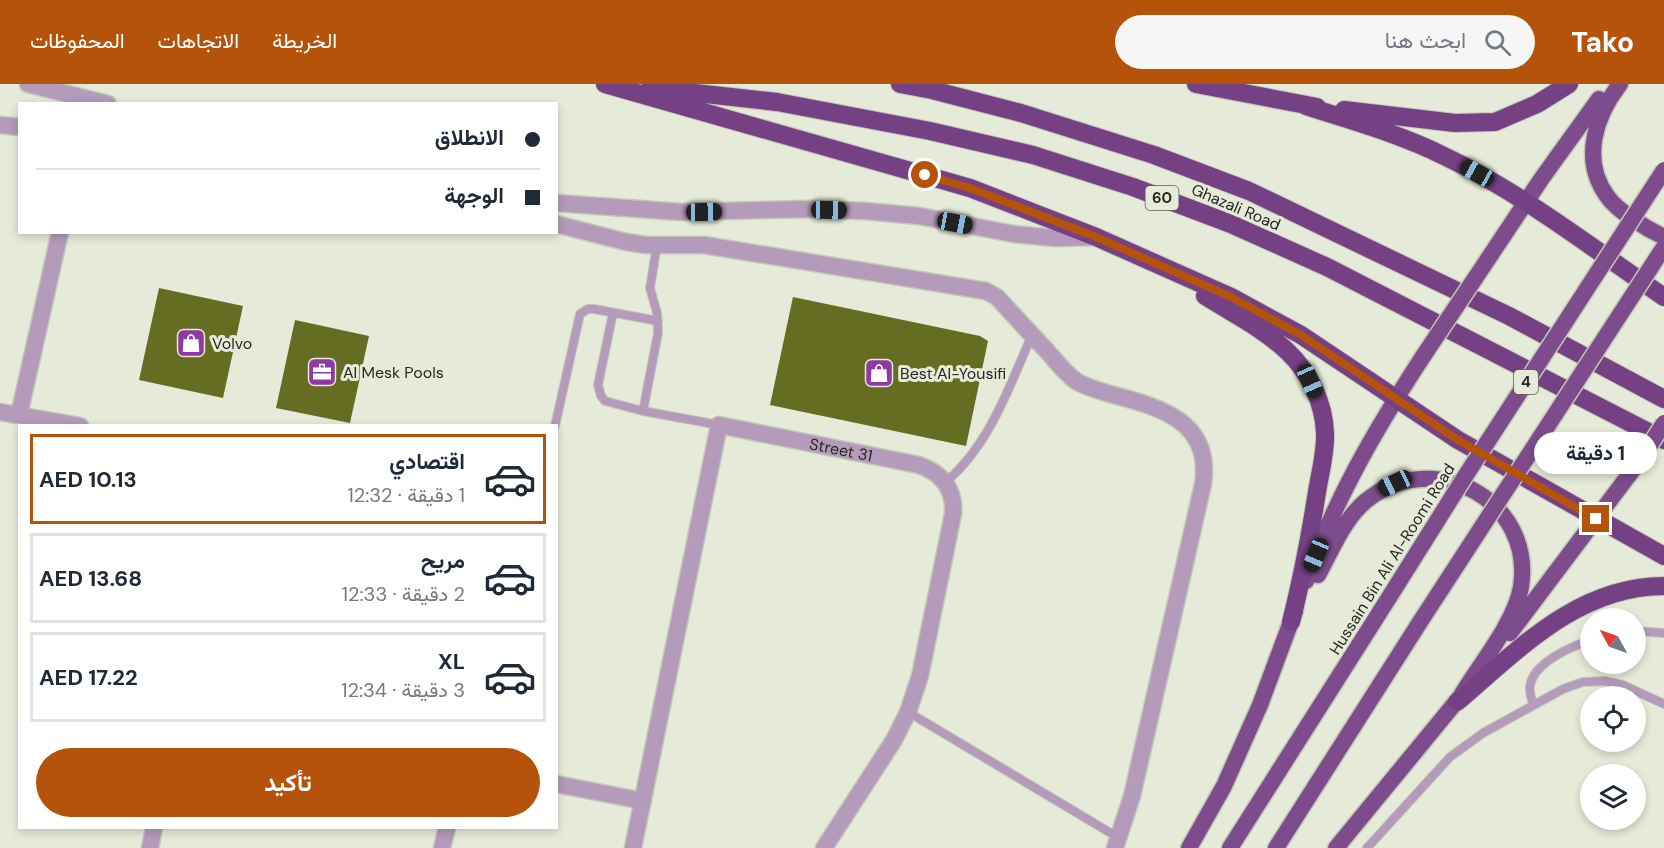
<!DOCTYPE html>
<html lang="ar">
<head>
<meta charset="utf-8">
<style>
  :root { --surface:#fff; --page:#f6f6f7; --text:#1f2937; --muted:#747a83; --line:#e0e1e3; --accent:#b45309 }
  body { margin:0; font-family:"DM Sans",Vazirmatn,sans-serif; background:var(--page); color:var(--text); direction:rtl; height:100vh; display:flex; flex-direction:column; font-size:22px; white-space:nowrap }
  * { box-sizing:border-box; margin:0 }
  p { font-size:20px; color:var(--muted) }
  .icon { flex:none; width:33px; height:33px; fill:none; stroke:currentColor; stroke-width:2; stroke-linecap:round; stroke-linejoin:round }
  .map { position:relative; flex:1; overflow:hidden; direction:ltr }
  .panel { position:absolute; left:18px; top:340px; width:540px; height:405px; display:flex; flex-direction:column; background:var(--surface); border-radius:0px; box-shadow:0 3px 9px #0003; direction:rtl }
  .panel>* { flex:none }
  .hud { position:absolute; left:18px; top:18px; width:540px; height:132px; border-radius:0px; box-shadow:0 3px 9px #0003; direction:rtl; display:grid; align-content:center; height:132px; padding:0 18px; background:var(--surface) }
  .needle { width:39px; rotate:310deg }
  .fabs { position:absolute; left:1580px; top:524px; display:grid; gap:12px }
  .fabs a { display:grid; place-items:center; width:66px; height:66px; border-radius:50%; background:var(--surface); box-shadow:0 3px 9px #0003; font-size:30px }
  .end { position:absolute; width:27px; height:27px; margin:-14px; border:8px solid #b45309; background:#fff; box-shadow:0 0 0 3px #fff }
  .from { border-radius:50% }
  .bubble { position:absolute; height:42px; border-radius:21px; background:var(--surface); box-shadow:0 3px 9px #0003; font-size:20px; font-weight:700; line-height:42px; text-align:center; direction:rtl }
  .car { position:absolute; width:18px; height:36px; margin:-18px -9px; border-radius:8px; box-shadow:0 0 4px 2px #0007; background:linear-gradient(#222 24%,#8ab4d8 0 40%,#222 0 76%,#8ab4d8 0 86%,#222 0) }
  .hud b { display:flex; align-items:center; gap:21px; height:57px; font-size:22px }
  .hud b+b { border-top:2px solid var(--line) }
  .hud i { width:15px; height:15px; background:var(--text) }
  ul { padding:10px 0 0; list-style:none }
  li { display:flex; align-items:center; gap:18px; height:90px; margin:0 12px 9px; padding:0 6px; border:3px solid var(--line); border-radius:0px }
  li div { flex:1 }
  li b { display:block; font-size:22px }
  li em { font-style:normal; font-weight:700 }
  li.current { border-color:var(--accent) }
  li>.icon { width:54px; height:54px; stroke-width:1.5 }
  .action { display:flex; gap:12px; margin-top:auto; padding:12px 18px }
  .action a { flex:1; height:69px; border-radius:36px; background:var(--accent); color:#fff; font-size:24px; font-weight:700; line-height:69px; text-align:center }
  header { display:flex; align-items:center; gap:36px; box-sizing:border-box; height:84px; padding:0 30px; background:var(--accent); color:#fff }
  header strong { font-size:28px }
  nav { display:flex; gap:33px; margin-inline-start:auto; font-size:21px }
  .search { width:420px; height:54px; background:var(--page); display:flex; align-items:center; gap:15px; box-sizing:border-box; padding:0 21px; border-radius:33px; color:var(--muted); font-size:22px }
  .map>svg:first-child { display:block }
</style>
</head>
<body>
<header>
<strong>Tako</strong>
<div class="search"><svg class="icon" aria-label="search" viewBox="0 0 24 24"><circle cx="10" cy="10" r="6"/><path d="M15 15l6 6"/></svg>ابحث هنا</div>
<nav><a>الخريطة</a><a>الاتجاهات</a><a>المحفوظات</a></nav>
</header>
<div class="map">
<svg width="1664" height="764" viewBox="0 0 1664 764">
  <rect width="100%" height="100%" fill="#e6ead8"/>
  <path fill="#656d23" d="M159,204L243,222L223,314L139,296Z
    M793,213L980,252L988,257L966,362L770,321Z
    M295,236L369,252L350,339L276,324Z"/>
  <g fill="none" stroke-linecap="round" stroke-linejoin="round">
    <g stroke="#c4c7b7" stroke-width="10">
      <path id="service" d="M613,229L598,301L601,312L605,317L643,327L719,341
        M643,327L658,249L657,229L650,204L657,161
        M555,342L580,230L588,225H594L658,237
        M946,398C990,360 1009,303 1032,251
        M1635,547L1664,549
        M1533,621C1532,615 1529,609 1530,602C1533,579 1571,563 1590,556
        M908,628L1119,754
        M1367,764L1450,673L1483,649L1563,605L1583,598L1605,597L1623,601L1664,620"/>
    </g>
    <g stroke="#c4c7b7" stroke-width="19">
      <g id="minor">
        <path d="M28,0L108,20"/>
        <path d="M0,41L20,43"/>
        <path d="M556,119L681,128L810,125L865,127L919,132L1014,150L1055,154L1093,153"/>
        <path d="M556,140L626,158L646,161H704L986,207L997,213C1013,231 1030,249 1047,267C1056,277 1065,289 1076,297C1087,304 1101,307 1114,311C1162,324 1212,338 1203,400L1132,712L1115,764"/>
        <path d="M0,328L80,342"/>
        <path d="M19,331L60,148"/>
        <path d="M556,700L643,717"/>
        <path d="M150,764L154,744"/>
        <path d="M442,764L447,744"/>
        <path id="s1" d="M633,764L719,341L919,381C942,389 955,405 953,430L920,592L908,628L894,656L824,764"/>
      </g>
    </g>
    <g stroke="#c4c7b7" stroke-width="19">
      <path id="trunk" d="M1620,0C1595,32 1581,76 1607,112C1617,127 1647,145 1664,153
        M1506,148L1542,94L1599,15
        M1318,491C1333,464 1345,431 1371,413C1439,365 1534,418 1521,503C1515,538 1481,579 1462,610
        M1306,497C1334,417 1374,348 1420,277
        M1510,549L1641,375
        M1189,764L1224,702L1260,621L1295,527
        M1230,764L1390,512
        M1276,764L1420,538
        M1336,764L1465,607"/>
    </g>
    <g stroke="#c4c7b7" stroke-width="20">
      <path id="motorway" d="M605,0L970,104L1096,153L1231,213L1301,251L1458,356L1664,472
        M900,0L932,6L1021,29L1154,71L1249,107L1509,232L1664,315
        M1196,0L1317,23
        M650,4L777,18L930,47L1033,71L1133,103L1231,140L1327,183L1664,356
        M1306,22C1352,37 1400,50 1444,72C1522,109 1592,164 1664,213
        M1344,26L1455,39L1495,38L1537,20L1569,0
        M1205,212C1232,229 1264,245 1288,268C1309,288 1324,319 1325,349C1326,368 1320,389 1317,408C1310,452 1302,495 1291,538
        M1457,618C1518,566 1578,502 1664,502"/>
    </g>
    <use href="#service" stroke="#b49abb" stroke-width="8"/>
    <use href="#minor" stroke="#b49abb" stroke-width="16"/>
    <use href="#trunk" stroke="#7e4c8c" stroke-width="16"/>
    <use href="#motorway" stroke="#754084" stroke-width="18"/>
    <g stroke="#c4c7b7" stroke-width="19" stroke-linecap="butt">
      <path id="trunk-bridge" d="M1420,277L1506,148
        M1641,375L1664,339
        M1390,512L1466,391L1664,86
        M1420,538L1664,163"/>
    </g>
    <use href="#trunk-bridge" stroke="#7e4c8c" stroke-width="16"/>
  </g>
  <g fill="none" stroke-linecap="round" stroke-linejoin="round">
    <path stroke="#b45309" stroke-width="8" d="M925,91L970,104L1096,153L1231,213L1301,251L1458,356L1596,435"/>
  </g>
  <defs>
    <g id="shop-square" transform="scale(1.5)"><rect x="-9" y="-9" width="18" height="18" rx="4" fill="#8f39a5" stroke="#e6ead8"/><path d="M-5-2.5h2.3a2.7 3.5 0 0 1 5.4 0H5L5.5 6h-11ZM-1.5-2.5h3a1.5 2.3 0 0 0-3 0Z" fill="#fff"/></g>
    <g id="office-square" transform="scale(1.5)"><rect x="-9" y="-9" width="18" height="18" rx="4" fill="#8f39a5" stroke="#e6ead8"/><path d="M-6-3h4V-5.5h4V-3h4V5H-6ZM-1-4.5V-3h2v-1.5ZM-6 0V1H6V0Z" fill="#fff"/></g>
  </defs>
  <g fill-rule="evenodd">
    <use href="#shop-square" x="191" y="259"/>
    <use href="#office-square" x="322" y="288"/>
    <use href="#shop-square" x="879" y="289"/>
  </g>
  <g text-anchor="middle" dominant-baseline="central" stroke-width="6" stroke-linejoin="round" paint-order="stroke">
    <g fill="#e6ead8" stroke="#606258" stroke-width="1.5">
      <rect x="1145.5" y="102" width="33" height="24" rx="4.5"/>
      <rect x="1514" y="286" width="24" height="24" rx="4.5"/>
    </g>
    <g font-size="15" font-weight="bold" fill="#272821">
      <text x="1162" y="114">60</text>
      <text x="1526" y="298">4</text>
    </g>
    <g font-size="16" fill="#272821" stroke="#e6ead8">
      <text transform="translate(1236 123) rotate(23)">Ghazali Road</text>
      <text stroke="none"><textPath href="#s1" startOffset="556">Street 31</textPath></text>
      <text transform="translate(1392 475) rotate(-58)">Hussain Bin Ali Al-Roomi Road</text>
    </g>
    <g font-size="16" fill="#272821" stroke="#e6ead8" text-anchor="start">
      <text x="212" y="259">Volvo</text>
      <text x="343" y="288">Al Mesk Pools</text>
      <text x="900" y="289">Best Al-Yousifi</text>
    </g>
  </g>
</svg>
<div class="fabs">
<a><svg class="needle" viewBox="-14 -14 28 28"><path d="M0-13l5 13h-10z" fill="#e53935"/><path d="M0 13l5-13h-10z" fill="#747a83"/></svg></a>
<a><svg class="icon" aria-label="locate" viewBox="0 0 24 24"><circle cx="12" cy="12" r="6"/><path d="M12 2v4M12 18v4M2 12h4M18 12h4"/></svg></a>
<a><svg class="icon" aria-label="layers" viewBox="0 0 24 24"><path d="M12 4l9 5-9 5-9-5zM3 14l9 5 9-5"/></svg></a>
</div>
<i class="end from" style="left:925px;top:91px"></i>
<i class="end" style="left:1596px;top:435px"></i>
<div class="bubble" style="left:1534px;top:348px;width:123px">1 دقيقة</div>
<i class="car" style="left:1477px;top:89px;rotate:299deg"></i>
<i class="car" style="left:829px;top:126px;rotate:91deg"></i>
<i class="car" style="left:704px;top:128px;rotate:89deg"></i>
<i class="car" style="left:955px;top:139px;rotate:101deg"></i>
<i class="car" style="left:1310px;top:297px;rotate:156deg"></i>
<i class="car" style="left:1395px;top:399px;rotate:245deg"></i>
<i class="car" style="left:1316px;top:471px;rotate:203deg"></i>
<div class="hud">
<b><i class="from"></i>الانطلاق</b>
<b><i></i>الوجهة</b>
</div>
<section class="panel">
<ul>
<li class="current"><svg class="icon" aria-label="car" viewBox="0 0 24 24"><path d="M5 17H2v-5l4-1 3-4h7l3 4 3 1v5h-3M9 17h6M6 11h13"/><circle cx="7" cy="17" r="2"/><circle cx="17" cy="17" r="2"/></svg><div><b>اقتصادي</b><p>1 دقيقة · 12:32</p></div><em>AED 10.13</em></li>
<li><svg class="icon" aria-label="car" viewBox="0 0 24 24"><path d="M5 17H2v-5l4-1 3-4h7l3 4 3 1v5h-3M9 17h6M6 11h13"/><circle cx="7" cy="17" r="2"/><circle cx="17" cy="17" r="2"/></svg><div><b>مريح</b><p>2 دقيقة · 12:33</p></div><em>AED 13.68</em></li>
<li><svg class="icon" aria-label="car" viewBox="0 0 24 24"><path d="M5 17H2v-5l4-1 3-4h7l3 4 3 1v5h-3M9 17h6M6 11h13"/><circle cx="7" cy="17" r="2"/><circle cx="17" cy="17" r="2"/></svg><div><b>XL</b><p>3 دقيقة · 12:34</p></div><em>AED 17.22</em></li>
</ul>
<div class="action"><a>تأكيد</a></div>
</section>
</div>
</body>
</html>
